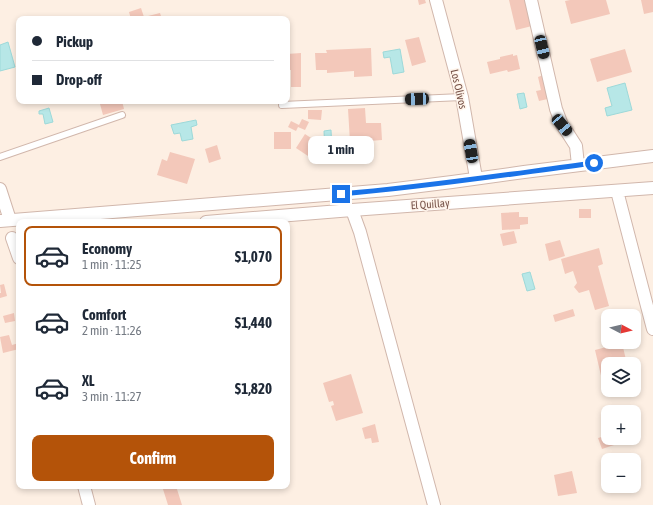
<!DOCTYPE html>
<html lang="en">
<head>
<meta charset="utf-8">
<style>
  :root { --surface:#fff; --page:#f2f2f3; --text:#1f2937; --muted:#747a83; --line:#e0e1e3; --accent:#b45309 }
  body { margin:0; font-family:"Asap Condensed",sans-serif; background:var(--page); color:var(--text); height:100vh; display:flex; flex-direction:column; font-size:15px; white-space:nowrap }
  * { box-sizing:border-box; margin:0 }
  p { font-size:13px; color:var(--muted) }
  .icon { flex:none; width:22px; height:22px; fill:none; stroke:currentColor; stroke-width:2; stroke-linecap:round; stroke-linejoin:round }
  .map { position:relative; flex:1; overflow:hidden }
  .sheet { position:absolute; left:16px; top:219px; width:274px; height:270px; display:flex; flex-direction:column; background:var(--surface); border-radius:8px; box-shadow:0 2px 6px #0003 }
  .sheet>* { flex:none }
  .top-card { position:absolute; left:16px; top:16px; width:274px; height:88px; border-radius:8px; box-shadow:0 2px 6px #0003; display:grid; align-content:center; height:88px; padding:0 16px; background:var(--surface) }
  .needle { width:26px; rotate:97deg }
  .controls { position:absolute; left:601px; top:309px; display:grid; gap:8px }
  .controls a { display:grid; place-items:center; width:40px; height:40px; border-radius:8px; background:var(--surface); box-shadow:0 2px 6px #0003; font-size:20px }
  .end { position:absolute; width:18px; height:18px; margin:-9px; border:5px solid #1a73e8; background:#fff; box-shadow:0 0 0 2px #fff }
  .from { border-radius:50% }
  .bubble { position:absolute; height:28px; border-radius:8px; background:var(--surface); box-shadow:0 2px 6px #0003; font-size:13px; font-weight:700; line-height:28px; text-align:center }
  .car { position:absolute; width:12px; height:24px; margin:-12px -6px; border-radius:5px; box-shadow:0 0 3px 1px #0007; background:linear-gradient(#222 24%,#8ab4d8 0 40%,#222 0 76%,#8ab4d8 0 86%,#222 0) }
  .top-card b { display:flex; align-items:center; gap:14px; height:38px; font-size:15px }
  .top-card b+b { border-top:1px solid var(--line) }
  .top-card i { width:10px; height:10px; background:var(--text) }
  ul { padding:7px 0 0; list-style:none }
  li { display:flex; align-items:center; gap:12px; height:60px; margin:0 8px 6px; padding:0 8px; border:2px solid transparent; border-radius:8px }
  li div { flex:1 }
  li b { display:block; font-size:15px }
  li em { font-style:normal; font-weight:700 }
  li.selected { border-color:var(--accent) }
  li>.icon { width:36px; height:36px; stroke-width:1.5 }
  .cta { display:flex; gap:8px; margin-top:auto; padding:8px 16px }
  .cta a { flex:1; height:46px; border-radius:8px; background:var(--accent); color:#fff; font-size:16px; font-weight:700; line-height:46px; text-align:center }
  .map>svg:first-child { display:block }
</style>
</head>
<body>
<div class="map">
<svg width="653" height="505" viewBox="0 0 653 505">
  <rect width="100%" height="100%" fill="#fdefe3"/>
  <path fill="#b7e7e7" stroke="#9dd9d9" d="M8,42L15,67L0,71V45Z
    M400,49L404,72L393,74L390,57L384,58L383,52Z
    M625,83L632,110L607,116L605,108L612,106L607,88Z
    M524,93L527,107L520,109L517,94Z
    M49,108L53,122L45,124L43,114H39V111Z
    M196,120L197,125L191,127L193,139L182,141L180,133L174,134L171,125Z
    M331,130L332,152H325L324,131Z
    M530,272L535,289L527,291L522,274Z"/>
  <path fill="#f3c8ba" d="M418,0H425L426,3L419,5Z
    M509,0H525L532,26L516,30Z
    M570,0H606L610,14L571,24L565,1Z
    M641,0H653V12L644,14Z
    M141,8L144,17L139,19H131L129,12Z
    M160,13L162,19H148V16Z
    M419,37L426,62L412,66L405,40Z
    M371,48L372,76L354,77V71L327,73V70H316L315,53H327L326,50Z
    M625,49L632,72L597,82L590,59Z
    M301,53V87H291V70H287V54Z
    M513,54V56L517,55L520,69L508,72L507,70L490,74L487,62L500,59V57Z
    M546,74L552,98L539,101L536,91L541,90L538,77Z
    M111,101H122L124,109L103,115L100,104Z
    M365,108L366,123H381L382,140L369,141L370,150L357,151L356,142H350L348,109Z
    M308,110H322L321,120L308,119Z
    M302,119L309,122L305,130L298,127L296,131L288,127L291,121L299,125Z
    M274,132H291V149H274Z
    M305,134L317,142L308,156L296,148Z
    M217,145L221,159L209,163L205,149Z
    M170,152L195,159L187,184L157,175L162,159L167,161Z
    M579,209H591V218H579Z
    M519,212V217H528V224L520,225V229L502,230L501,213Z
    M514,231L517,243L503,246L500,234Z
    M560,240L565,256L549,261L545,244Z
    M599,248L603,264L598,266L609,306L595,310L589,290L579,293L574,287L577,283L573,271L565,274L561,259Z
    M4,284L7,296L0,298V293H1L0,285Z
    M573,309L575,316L555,322L553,315Z
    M14,313L15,321L5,323L3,316Z
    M9,335L12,345L19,343V349L3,353L0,337Z
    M622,343L627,364H608V382L603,384L595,350Z
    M351,374L363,413L336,421L331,406L334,405L333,401L329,402L323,383Z
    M375,424L379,442L372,443L371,438L365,439L362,428Z
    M608,435V438H619L620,443L602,449L598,438Z
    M572,471L577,493L558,496L554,475Z
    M162,486H176L182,505H168Z"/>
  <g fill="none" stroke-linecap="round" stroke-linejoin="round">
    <g stroke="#d1b7ac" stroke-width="8">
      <path id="lane" d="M282,105L462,97
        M0,157L122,115"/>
    </g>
    <g stroke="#d1b7ac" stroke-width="14">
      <path id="street" d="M436,0L462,97L476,178
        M531,0L556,109L562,125L567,132L576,146L578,165
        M0,189L10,220
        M617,191L653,329
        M352,210L360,232L434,505
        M0,221L388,190L452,182L524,172L653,156
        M206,222L352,210L653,188
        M12,238L19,258
        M84,486L89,505"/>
    </g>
    <use href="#lane" stroke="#fff" stroke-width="6"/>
    <use href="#street" stroke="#fff" stroke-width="12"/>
  </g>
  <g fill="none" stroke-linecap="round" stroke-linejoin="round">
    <path stroke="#1a73e8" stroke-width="5" d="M341,194C426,187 510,174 594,163"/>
  </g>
  <g text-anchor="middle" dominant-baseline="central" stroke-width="3" stroke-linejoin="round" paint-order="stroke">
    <g font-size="11" fill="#765248" stroke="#fff4ea">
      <text transform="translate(459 89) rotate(77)">Los Olivos</text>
      <text transform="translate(430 204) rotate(-4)">El Quillay</text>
    </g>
  </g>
</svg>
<div class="controls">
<a><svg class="needle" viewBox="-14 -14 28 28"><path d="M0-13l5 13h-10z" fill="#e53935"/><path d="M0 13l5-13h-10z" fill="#747a83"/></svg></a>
<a><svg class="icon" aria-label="layers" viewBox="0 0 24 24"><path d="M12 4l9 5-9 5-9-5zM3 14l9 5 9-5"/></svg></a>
<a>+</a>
<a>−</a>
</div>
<i class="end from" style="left:594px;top:163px"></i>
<i class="end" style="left:341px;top:194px"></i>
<div class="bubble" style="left:308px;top:136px;width:66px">1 min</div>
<i class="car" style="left:542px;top:47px;rotate:167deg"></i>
<i class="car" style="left:417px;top:99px;rotate:268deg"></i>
<i class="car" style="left:562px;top:125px;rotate:140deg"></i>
<i class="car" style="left:471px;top:151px;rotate:350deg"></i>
<div class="top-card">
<b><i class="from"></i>Pickup</b>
<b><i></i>Drop-off</b>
</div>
<section class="sheet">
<ul>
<li class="selected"><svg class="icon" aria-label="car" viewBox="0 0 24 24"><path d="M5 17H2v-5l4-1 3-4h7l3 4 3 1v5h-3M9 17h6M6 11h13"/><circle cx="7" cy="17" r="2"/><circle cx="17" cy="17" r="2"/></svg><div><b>Economy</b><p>1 min · 11:25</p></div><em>$1,070</em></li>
<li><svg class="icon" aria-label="car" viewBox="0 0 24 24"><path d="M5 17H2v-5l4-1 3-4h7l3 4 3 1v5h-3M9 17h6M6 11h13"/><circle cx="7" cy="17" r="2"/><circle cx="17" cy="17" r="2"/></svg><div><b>Comfort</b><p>2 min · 11:26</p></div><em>$1,440</em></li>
<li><svg class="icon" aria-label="car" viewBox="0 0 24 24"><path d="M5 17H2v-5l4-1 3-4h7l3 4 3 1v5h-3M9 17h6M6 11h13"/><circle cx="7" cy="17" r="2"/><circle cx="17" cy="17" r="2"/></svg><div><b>XL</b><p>3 min · 11:27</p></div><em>$1,820</em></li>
</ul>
<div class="cta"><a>Confirm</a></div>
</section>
</div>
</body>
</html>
